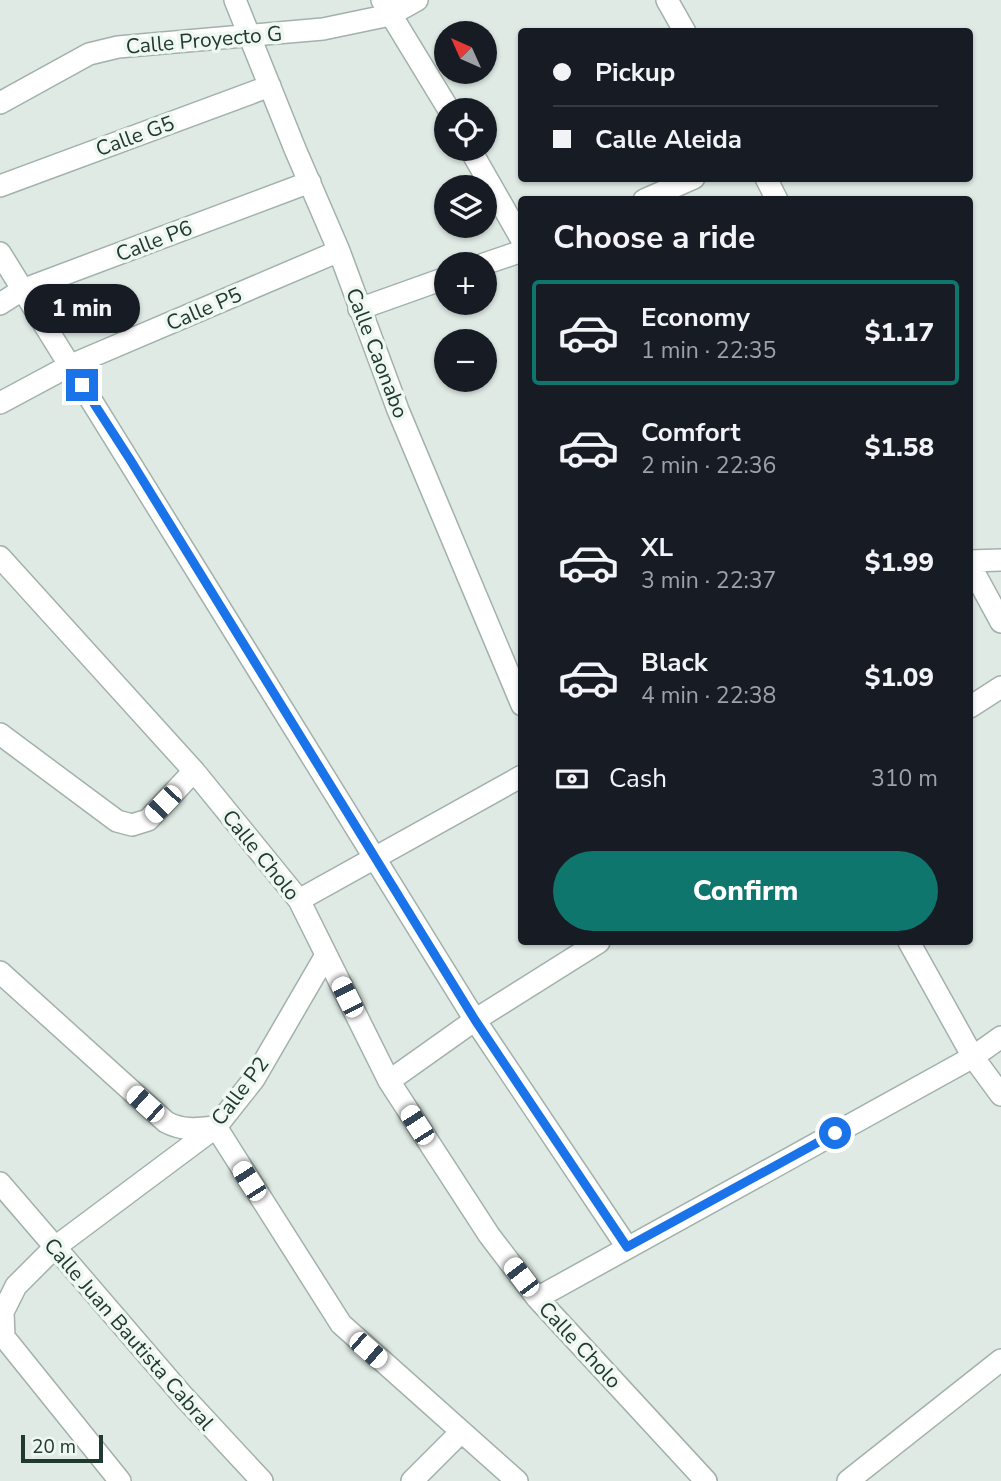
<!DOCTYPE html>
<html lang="en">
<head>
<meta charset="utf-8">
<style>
  :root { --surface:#171b24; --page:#20242c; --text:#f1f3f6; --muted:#9ea1a6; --line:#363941; --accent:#0f766e }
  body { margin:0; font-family:"Nunito Sans",sans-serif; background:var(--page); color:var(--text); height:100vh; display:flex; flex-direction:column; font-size:26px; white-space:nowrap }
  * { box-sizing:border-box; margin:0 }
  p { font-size:23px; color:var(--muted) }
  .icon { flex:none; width:38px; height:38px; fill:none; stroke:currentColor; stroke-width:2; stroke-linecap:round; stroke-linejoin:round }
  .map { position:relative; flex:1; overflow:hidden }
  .sheet { position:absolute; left:518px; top:196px; width:455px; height:749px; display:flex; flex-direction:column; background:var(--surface); border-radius:7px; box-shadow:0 2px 5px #0004 }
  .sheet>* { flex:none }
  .guide { position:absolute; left:518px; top:28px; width:455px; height:154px; border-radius:7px; box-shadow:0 2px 5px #0004; display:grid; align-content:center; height:154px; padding:0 35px; background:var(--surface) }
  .needle { width:46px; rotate:315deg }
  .controls { position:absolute; left:434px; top:21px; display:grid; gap:14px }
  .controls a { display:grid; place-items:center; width:63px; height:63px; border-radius:50%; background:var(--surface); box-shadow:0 2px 5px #0004; font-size:35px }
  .scale { position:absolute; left:21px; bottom:18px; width:82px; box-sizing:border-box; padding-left:7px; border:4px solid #203931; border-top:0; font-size:19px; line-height:24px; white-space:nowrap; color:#203931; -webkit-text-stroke:5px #eff7f2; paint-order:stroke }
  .end { position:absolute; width:32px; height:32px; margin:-16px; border:9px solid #1a73e8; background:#fff; box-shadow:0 0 0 4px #fff }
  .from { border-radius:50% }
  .bubble { position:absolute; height:49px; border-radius:24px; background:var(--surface); box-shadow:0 2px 5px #0004; font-size:23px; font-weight:800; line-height:49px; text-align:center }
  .car { position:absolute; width:21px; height:42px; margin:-21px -10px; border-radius:9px; box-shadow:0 0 5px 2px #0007; background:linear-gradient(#fff 24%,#345 0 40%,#fff 0 76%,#345 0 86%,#fff 0) }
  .guide b { display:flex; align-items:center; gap:24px; height:66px; font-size:26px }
  .guide b+b { border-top:2px solid var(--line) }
  .guide i { width:18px; height:18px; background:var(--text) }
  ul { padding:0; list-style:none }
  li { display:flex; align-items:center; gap:21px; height:105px; margin:0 14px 10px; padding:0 21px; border:4px solid transparent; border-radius:7px }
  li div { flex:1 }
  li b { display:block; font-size:26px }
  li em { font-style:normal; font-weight:800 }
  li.selected { border-color:var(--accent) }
  li>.icon { width:63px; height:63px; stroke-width:1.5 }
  h2 { padding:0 35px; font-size:32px; line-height:84px }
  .pay { display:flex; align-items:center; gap:18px; height:77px; padding:0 35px; font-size:26px }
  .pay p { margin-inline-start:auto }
  .action { display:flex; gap:14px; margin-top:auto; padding:14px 35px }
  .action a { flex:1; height:80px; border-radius:42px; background:var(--accent); color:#fff; font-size:28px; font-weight:800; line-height:80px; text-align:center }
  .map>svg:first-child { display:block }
</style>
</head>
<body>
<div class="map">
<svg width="1001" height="1481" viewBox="0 0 1001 1481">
  <rect width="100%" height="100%" fill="#dfeae4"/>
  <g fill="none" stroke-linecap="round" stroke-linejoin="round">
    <g stroke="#a2b1ab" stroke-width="24">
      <path id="street" d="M235,0L295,149L339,251L398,410L522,705
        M382,0L449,110
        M667,0L685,32
        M0,103L89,54L118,47L323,29L390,15L417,0
        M470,149L522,240
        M766,178L777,200
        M0,186L270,86
        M644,200L694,178
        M0,253L475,1020L627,1247
        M484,264L522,251
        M0,304L22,290L310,182
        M359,309L446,278
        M0,403L69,366L339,251
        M0,557L194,771L299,900L389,1081L489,1235L537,1298L706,1481
        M970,561L1001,560
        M970,565L1001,622
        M970,707L1001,687
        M0,734L117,821L132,825L148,820L194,771
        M299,900L522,776
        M909,942L973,1057L1001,1095
        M0,972L166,1122C183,1131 197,1129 216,1127L341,1324L517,1481
        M389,1081L475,1020L599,942
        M0,1183L184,1397L262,1481
        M537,1298L973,1057L1001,1037
        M120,1481L4,1337L3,1312L16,1286L54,1248L216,1127L254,1079L326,955
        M412,1481L461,1432
        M848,1481L1001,1360"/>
    </g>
    <use href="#street" stroke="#fff" stroke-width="21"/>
  </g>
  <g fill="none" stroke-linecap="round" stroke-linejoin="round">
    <path stroke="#1a73e8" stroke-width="9" d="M82,385L131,461L475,1020L627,1247L835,1133"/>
  </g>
  <g text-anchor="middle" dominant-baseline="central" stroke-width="7" stroke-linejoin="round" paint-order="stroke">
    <g font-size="21" fill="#203931" stroke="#eff7f2">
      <text transform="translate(204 40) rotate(-5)">Calle Proyecto G</text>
      <text transform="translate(135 136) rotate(-20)">Calle G5</text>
      <text transform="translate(154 241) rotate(-21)">Calle P6</text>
      <text transform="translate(204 309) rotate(-23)">Calle P5</text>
      <text transform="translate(377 353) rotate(69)">Calle Caonabo</text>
      <text transform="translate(261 855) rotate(51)">Calle Cholo</text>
      <text transform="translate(240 1091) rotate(-53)">Calle P2</text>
      <text transform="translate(129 1334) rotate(49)">Calle Juan Bautista Cabral</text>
      <text transform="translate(580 1345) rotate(47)">Calle Cholo</text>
    </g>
  </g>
</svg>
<div class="controls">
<a><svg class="needle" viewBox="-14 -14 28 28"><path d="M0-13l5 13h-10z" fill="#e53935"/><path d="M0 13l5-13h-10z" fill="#9ea1a6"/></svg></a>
<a><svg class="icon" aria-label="locate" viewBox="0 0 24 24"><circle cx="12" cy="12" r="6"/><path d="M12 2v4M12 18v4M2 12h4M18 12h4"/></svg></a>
<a><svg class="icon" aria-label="layers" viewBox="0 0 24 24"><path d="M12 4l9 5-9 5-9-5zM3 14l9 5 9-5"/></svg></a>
<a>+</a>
<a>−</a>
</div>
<div class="scale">20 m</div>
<i class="end from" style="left:835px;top:1133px"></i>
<i class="end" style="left:82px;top:385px"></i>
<div class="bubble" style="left:24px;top:284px;width:116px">1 min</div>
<i class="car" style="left:163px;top:804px;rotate:224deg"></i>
<i class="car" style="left:347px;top:997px;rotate:333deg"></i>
<i class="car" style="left:145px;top:1104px;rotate:312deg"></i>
<i class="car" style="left:417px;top:1125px;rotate:327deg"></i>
<i class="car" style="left:249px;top:1181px;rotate:327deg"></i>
<i class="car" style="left:521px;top:1277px;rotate:323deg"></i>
<i class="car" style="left:368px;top:1350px;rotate:131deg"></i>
<div class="guide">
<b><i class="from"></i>Pickup</b>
<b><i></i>Calle Aleida</b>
</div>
<section class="sheet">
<h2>Choose a ride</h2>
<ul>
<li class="selected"><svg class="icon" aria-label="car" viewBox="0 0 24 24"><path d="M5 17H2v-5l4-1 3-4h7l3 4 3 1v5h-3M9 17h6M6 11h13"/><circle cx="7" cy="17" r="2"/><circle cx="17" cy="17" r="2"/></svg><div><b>Economy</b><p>1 min · 22:35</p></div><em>$1.17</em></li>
<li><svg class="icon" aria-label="car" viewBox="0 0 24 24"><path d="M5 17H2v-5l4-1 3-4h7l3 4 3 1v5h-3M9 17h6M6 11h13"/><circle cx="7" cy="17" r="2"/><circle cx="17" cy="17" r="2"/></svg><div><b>Comfort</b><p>2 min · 22:36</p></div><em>$1.58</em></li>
<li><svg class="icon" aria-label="car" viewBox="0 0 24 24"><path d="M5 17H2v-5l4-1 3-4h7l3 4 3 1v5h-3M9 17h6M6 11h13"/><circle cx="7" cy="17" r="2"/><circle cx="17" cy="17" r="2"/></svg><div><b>XL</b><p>3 min · 22:37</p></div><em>$1.99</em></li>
<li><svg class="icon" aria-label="car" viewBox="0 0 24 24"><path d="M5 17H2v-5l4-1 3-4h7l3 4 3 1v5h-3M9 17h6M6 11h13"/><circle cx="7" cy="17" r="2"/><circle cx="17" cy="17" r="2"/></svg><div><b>Black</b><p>4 min · 22:38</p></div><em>$1.09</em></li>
</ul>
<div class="pay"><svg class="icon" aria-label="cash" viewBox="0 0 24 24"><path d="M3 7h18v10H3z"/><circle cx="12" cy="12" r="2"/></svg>Cash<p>310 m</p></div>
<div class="action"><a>Confirm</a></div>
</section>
</div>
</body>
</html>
